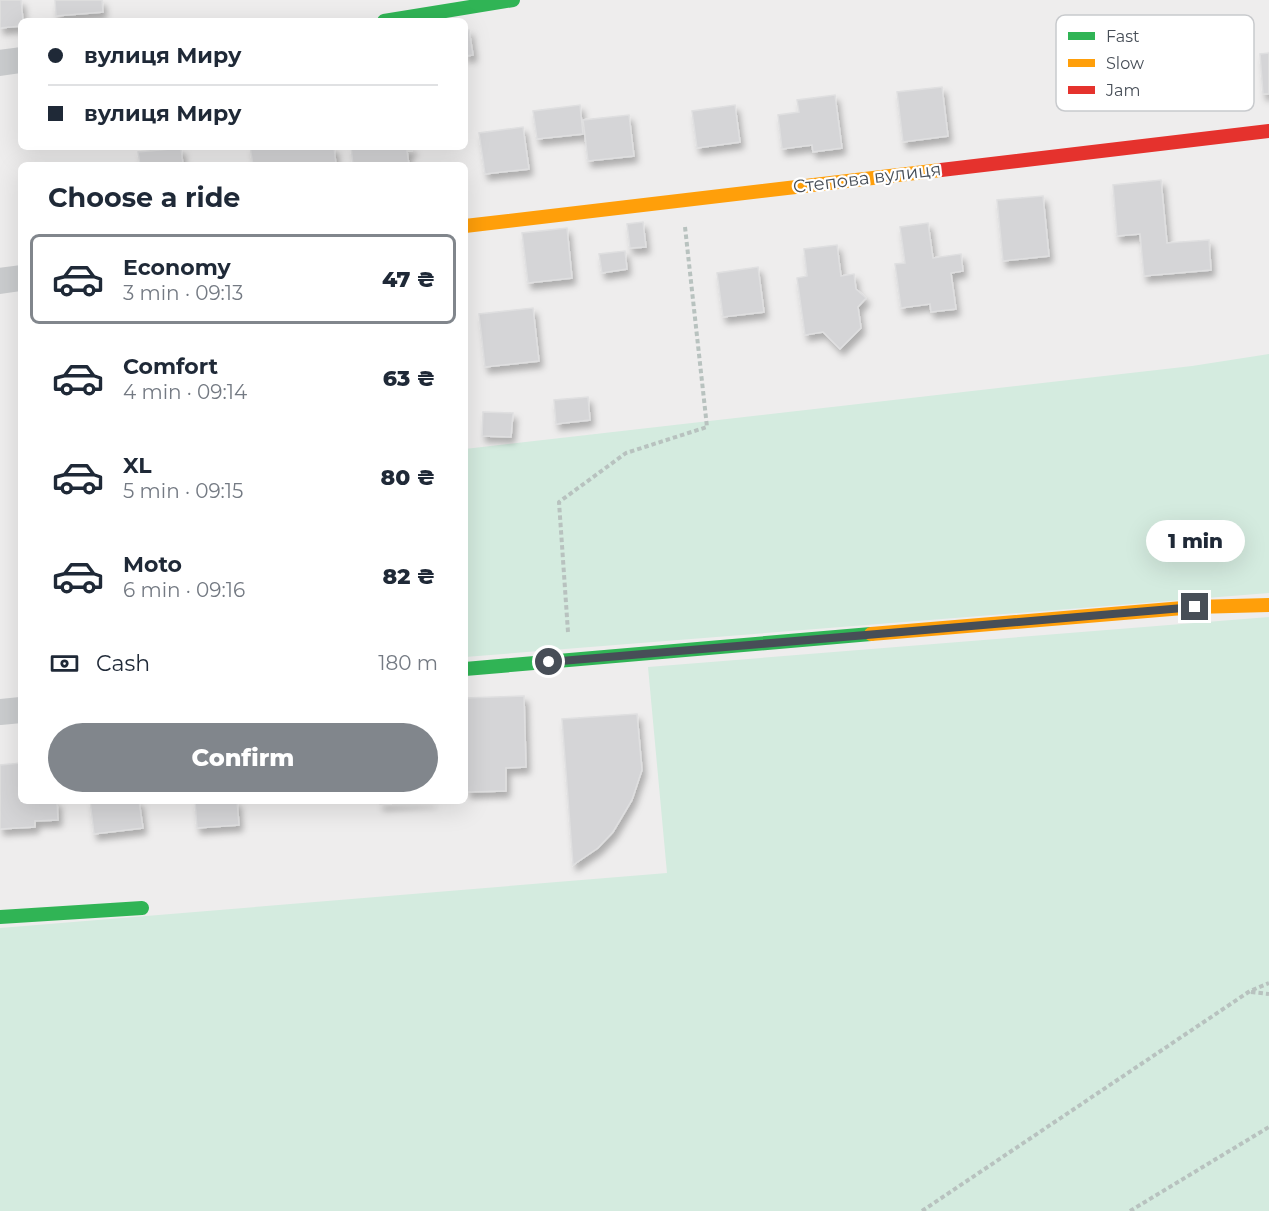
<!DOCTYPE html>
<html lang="en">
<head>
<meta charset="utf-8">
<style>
  :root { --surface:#fff; --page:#f6f6f7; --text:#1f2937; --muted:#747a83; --line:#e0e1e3; --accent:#81868c }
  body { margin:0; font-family:Montserrat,sans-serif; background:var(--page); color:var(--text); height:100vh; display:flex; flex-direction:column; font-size:22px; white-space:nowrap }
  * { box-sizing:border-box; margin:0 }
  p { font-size:20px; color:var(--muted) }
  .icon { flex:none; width:33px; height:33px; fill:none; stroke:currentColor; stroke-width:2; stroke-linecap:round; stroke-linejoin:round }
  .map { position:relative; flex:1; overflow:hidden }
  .drawer { position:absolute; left:18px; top:162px; width:450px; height:642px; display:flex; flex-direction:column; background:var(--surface); border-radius:9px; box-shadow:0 6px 24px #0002 }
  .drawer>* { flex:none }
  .hud { position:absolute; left:18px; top:18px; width:450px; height:132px; border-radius:9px; box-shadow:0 6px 24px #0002; display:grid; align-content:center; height:132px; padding:0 30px; background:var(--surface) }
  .end { position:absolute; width:27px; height:27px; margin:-14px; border:8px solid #474e57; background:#fff; box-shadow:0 0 0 3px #fff }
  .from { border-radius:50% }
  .bubble { position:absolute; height:42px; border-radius:21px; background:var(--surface); box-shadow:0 6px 24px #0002; font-size:20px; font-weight:800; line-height:42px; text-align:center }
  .hud b { display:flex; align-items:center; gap:21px; height:57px; font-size:22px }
  .hud b+b { border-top:2px solid var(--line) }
  .hud i { width:15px; height:15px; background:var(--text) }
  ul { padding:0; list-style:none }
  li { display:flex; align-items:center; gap:18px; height:90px; margin:0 12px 9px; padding:0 18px; border:3px solid transparent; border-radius:9px }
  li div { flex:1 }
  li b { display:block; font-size:22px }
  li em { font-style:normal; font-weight:800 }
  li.on { border-color:var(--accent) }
  li>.icon { width:54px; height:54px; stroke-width:1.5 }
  h2 { padding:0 30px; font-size:27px; line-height:72px }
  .pay { display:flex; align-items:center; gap:15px; height:66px; padding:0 30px; font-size:22px }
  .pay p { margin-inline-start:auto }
  .button { display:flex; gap:12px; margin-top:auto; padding:12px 30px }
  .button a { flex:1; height:69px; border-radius:36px; background:var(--accent); color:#fff; font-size:24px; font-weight:800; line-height:69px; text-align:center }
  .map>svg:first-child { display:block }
</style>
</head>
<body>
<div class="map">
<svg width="1269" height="1211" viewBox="0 0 1269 1211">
  <defs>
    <filter id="shadow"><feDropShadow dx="3.5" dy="6" stdDeviation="3" flood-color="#0004"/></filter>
  </defs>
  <rect width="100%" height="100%" fill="#eeeded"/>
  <path fill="#d4ebdf" d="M1269,354V593L465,657V449L1192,366Z
    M1269,617V1211H0V928L667,873L648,667Z"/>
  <path fill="#d5d5d7" stroke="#dfdfe0" stroke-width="1.5" filter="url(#shadow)" d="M0,0H21L23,21H21V26L0,28Z
    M55,0H102L103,12L56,16Z
    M465,30H469L473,55L465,56Z
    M1269,53V94H1263L1260,54Z
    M942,87L948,136L903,142L897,92Z
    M835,95L842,148L813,152L812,145L782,149L778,115L799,112L797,100Z
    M580,105L583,134L537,139L533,111Z
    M735,105L740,142L697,148L692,111Z
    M629,115L634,156L588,161L583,120Z
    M523,127L529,169L485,174L479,133Z
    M250,147H334L336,165H253Z
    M351,147H412V151H407L409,165H353Z
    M181,148L183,165H140L138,152Z
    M1161,180L1167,243L1209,240L1211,270L1144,276L1140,234L1117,236L1113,185Z
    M1043,196L1049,256L1003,261L997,200Z
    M643,222L646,247L630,248L627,224Z
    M928,223L933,258L961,254L963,271L951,273L956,309L931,312L930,304L901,308L895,264L905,263L900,227Z
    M567,228L572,278L528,283L522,233Z
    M837,245L841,276L854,274L856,289L866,298L858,307L861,328L840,349L823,332L805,335L797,278L807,276L804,249Z
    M625,251L627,269L602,273L599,254Z
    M758,267L764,312L723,317L717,273Z
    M533,308L539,361L485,367L479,314Z
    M588,397L590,420L556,424L554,400Z
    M483,412L513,413L511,437L482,436Z
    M524,696L526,767L506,768V791L467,792L465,698Z
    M637,714L642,770L632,800L613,832L598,848L573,865L562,719Z
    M21,763V801H57L58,820L35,821V827L0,829V765Z
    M90,801H139L143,828L94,834Z
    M195,801H237L239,825L197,828Z
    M380,801H433L380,804Z"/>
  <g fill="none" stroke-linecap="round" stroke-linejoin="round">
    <path stroke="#b8c2bf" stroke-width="4" stroke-dasharray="4.5 3" stroke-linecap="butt" d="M568,632L559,502L626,453L707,427L685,227
      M1251,992L1269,994
      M922,1211L1250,991L1269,983
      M1130,1211L1269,1127"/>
    <path stroke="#caccce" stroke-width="26" d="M0,63L21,60
      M0,281L21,278
      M0,712L21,710"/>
    <path stroke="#30b455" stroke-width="14" d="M384,21L513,0
      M465,669L871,634
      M0,917L142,908"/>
    <path stroke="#ff9f0a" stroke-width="14" d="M465,226L941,170
      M871,634L1195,607L1269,605"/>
    <path stroke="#e5322d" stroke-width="14" d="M941,170L1269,131"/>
  </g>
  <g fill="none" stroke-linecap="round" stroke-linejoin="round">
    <path stroke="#474e57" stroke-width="8" d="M549,662L1195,607"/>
  </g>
  <g text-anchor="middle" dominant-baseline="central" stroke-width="4.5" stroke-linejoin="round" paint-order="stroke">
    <g font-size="18" fill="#474e57" stroke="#fff">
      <text transform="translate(867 178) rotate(-7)">Степова вулиця</text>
    </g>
  </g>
  <rect x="1056" y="15" width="198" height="96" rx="9" fill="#fff" stroke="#c8cacd" stroke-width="1.5"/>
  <rect x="1068" y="32" width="27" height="8" fill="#30b455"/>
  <rect x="1068" y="59" width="27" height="8" fill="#ff9f0a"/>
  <rect x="1068" y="86" width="27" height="8" fill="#e5322d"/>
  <g font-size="16" fill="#474e57">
    <text x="1106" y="42">Fast</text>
    <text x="1106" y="69">Slow</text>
    <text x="1106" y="96">Jam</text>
  </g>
</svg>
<i class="end from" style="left:549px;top:662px"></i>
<i class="end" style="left:1195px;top:607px"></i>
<div class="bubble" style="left:1146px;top:520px;width:99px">1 min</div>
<div class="hud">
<b><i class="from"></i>вулиця Миру</b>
<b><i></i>вулиця Миру</b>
</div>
<section class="drawer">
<h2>Choose a ride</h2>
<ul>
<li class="on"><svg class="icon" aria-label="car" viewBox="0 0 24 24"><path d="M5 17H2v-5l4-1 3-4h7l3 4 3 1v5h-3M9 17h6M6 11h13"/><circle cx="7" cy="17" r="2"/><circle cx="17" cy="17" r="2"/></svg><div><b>Economy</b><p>3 min · 09:13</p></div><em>47 ₴</em></li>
<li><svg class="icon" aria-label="car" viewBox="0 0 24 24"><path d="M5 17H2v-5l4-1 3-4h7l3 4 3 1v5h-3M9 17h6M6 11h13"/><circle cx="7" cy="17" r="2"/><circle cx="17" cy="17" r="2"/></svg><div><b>Comfort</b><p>4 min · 09:14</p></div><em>63 ₴</em></li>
<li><svg class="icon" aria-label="car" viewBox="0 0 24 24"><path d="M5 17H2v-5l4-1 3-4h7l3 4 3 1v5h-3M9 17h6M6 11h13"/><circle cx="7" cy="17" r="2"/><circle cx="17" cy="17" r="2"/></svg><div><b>XL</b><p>5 min · 09:15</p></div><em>80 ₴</em></li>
<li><svg class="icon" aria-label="car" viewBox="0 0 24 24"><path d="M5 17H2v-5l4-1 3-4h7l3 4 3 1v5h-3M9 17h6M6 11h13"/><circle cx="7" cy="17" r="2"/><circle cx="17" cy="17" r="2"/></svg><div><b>Moto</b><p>6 min · 09:16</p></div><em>82 ₴</em></li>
</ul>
<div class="pay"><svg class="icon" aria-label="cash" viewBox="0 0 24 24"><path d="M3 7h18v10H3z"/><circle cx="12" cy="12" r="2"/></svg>Cash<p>180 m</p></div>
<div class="button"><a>Confirm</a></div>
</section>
</div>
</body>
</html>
